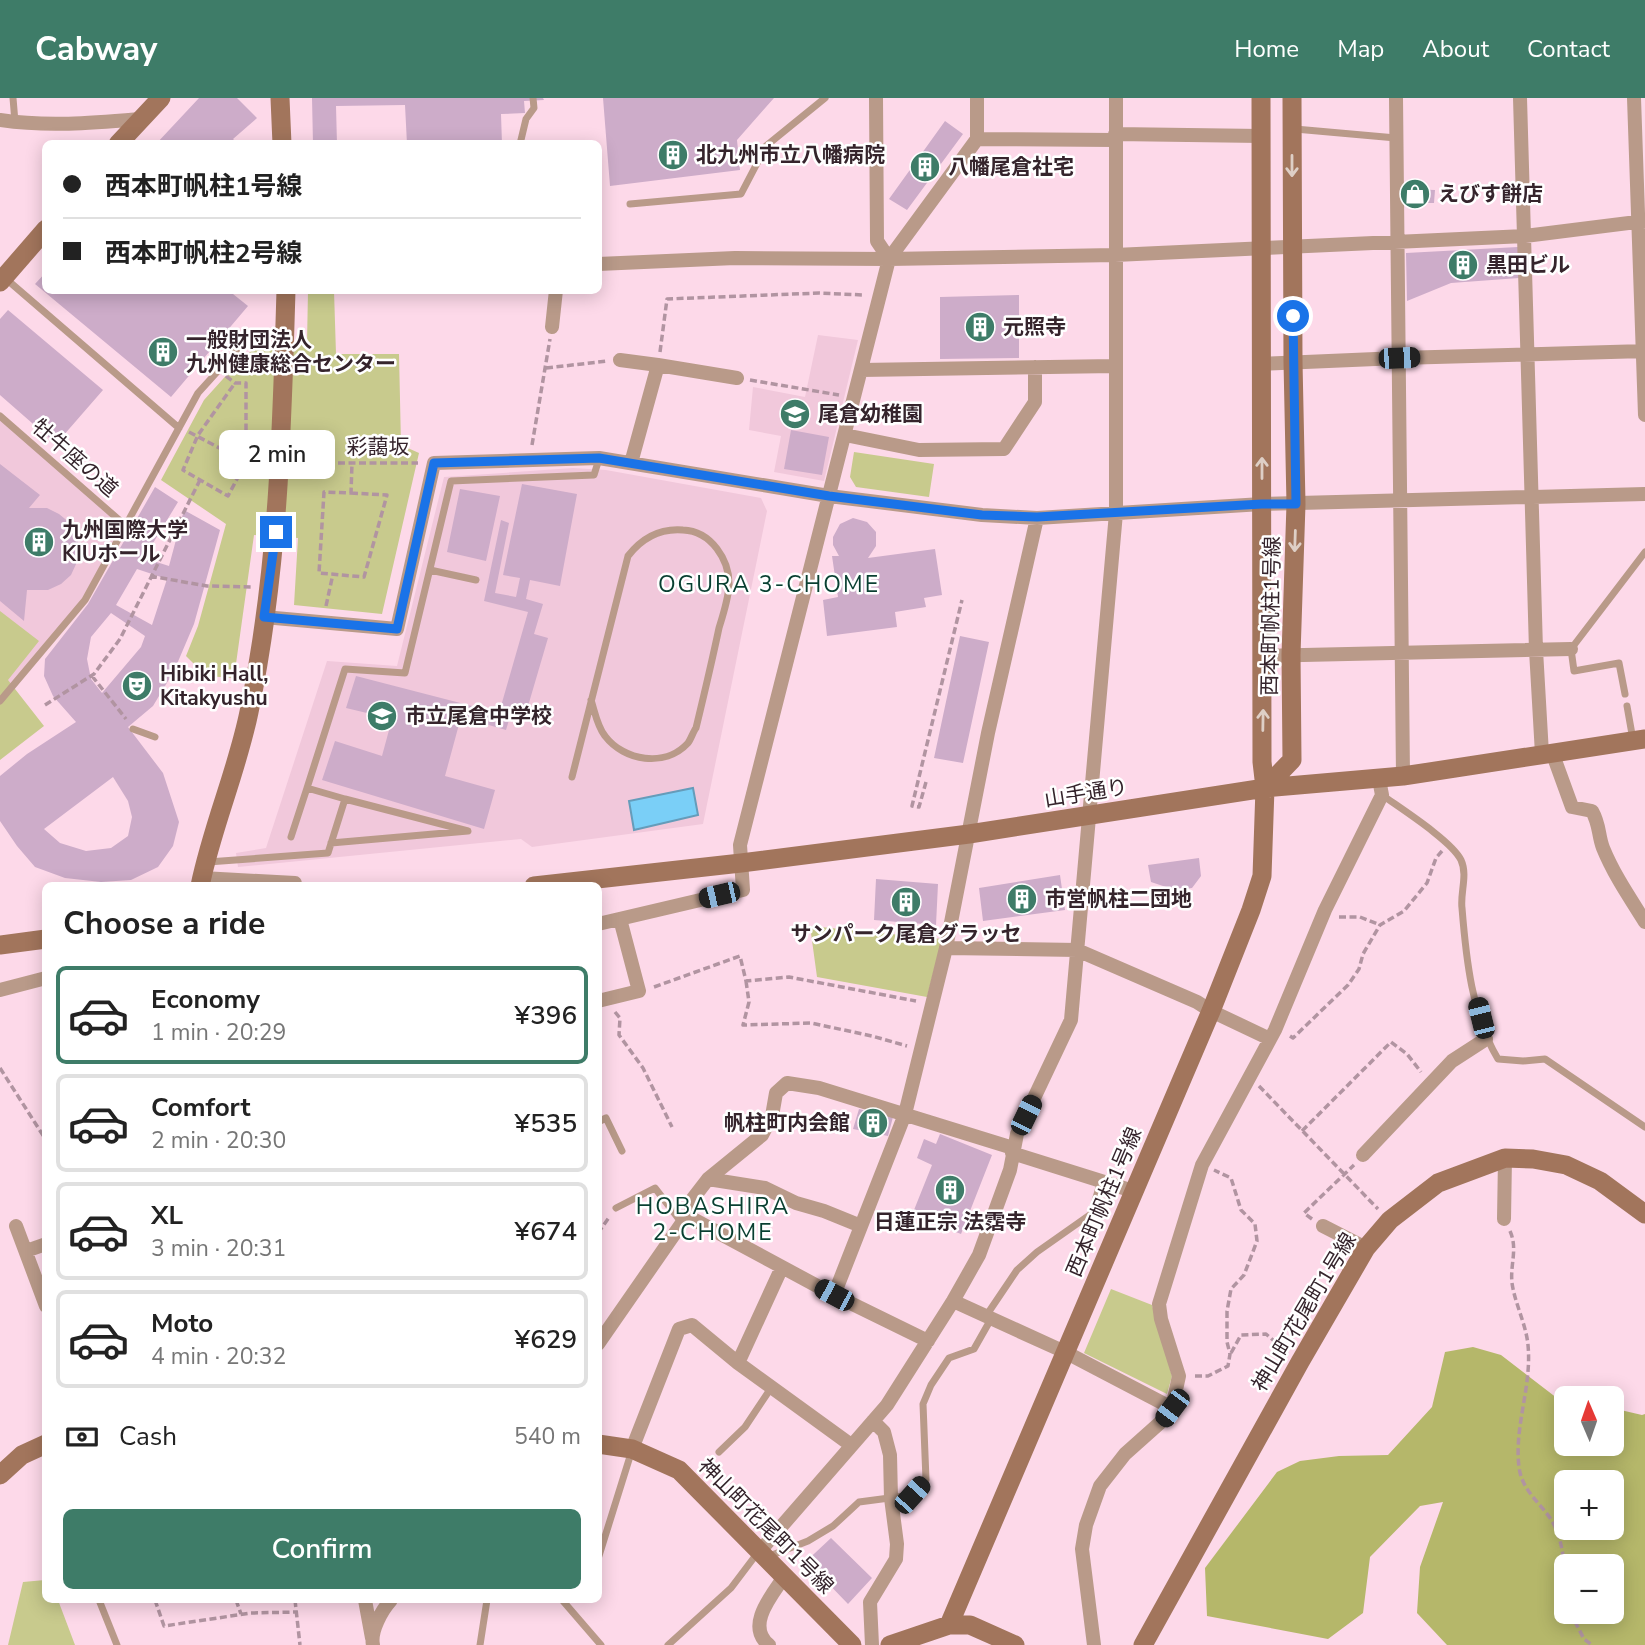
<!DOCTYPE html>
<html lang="en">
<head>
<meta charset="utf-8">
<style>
  :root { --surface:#fff; --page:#f6f6f6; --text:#222; --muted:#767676; --line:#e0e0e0; --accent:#3e7c68 }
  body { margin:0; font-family:"Nunito Sans","Noto Sans JP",sans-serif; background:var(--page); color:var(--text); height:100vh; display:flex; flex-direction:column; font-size:26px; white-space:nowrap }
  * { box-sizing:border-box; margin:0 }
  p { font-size:23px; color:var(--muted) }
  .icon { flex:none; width:38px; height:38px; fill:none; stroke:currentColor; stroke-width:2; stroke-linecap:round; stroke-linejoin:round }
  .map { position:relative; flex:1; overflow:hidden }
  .details { position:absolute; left:42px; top:784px; width:560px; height:721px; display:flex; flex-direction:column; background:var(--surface); border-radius:10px; box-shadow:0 4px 18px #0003 }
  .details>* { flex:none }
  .banner { position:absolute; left:42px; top:42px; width:560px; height:154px; border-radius:10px; box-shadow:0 4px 18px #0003; display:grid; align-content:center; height:154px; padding:0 21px; background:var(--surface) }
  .needle { width:46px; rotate:358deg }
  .controls { position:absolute; left:1554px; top:1288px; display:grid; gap:14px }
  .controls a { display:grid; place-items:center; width:70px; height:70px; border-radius:10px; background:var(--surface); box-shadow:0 4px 18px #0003; font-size:35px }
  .end { position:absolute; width:32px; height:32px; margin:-16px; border:9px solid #1a73e8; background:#fff; box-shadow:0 0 0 4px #fff }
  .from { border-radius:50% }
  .bubble { position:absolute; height:49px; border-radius:10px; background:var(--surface); box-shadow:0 4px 18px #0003; font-size:23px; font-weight:600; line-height:49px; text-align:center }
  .car { position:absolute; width:21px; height:42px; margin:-21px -10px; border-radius:9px; box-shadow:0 0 5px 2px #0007; background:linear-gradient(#222 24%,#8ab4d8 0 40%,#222 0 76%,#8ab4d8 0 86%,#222 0) }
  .banner b { display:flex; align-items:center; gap:24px; height:66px; font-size:26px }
  .banner b+b { border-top:2px solid var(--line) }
  .banner i { width:18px; height:18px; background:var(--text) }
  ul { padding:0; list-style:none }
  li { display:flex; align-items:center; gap:21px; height:98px; margin:0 14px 10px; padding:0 7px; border:4px solid var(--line); border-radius:10px }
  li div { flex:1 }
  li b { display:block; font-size:26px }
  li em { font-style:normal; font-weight:600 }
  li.on { border-color:var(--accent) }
  li>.icon { width:63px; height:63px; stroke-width:1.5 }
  h2 { padding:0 21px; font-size:32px; line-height:84px }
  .pay { display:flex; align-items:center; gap:18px; height:77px; padding:0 21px; font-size:26px }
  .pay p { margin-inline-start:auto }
  .cta { display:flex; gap:14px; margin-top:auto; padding:14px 21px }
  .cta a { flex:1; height:80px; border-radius:10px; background:var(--accent); color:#fff; font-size:28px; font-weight:600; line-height:80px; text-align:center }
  header { display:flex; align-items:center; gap:42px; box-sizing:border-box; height:98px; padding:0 35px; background:var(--accent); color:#fff }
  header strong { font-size:33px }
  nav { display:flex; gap:38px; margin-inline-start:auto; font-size:24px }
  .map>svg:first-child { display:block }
</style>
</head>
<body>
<header>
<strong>Cabway</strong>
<nav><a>Home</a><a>Map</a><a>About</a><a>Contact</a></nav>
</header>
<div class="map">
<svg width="1645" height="1547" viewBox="0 0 1645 1547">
  <rect width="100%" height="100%" fill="#fdd9e9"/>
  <path fill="#f1c8db" d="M818,237L858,242L824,383L774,374L781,338L749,332L753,289L805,299Z
    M0,318L126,428L85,502L0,603Z
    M573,370L606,372L761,400L767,413L703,726L532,749L521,741L238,769L236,755L266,750L327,563L397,568L444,379Z"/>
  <path fill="#c8ca8d" d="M308,193H334L336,256H399L401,347L419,355L382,516L294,507L298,440L254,437L234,580L206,578L186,558L198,528L226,426L161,382L204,302L241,261L262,245H307Z
    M854,354L934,366L929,399L856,389L850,379Z
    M0,513L39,543L8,582L44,628L0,662Z
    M810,828L942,841L927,899L817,879Z
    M1111,1191L1152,1207L1172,1278L1167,1296L1084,1255Z
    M45,1482L46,1502H58L75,1547H8L23,1484Z"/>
  <path fill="#b5b76a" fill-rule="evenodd" d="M1473,1249L1501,1257L1566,1307V1346H1612V1310L1642,1317L1645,1316V1547H1447L1417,1515L1420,1469L1443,1404L1420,1408L1370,1459L1363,1515L1328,1541L1207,1518L1205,1470L1277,1374L1300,1363L1339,1358L1388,1357L1432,1309L1445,1254ZM1566,1384H1612V1430H1566ZM1566,1468H1612V1514H1566Z"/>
  <path fill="#7acff7" stroke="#659cba" stroke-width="2" d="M693,690L698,717L634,732L629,703Z"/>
  <path fill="#cdacc9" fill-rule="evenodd" d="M199,0H237L257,20L233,41L238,46H156Z
    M312,0H543L544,2L524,3L525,15L501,16L502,46H407L405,7L336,8L337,46H313Z
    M603,0H774L737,42L740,72L610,88Z
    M945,23L963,36L907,112L889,101Z
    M1407,91L1435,92L1434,105H1408Z
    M1518,149L1519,180L1451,185L1407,203L1406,155Z
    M46,174V192H228L248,208L171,299L35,186Z
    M1019,197V260L940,261V199Z
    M8,212L103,292L56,346L0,297V221Z
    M791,332L829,339L822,377L784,371Z
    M0,366L40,397L29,410H47L59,416L70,425L77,437L79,451L77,464L71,477L61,486L48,492H27L24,523L0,503Z
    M522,386L577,396L560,488L530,482L526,501L543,506L534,536L548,540L526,615L512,612L506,632L461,619L445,678L495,692L484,731L322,682L335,643L382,658L392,621L346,610L356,578L499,615L528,514L484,503L501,422L509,425L495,495L516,499L520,480L503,477Z
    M155,389L178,404L144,460L169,468L184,412L220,432L194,526L174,573L153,608L128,629L163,675L179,724L173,748L158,769L131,782L101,784L65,780L35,769L17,748L0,723V678L27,656L76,624L53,598L44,578L45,561L88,506ZM137,471L167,481L152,527L116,507ZM111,515L145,538L141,549L102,595L91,581L87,561L91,539ZM113,679L128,703L132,719L128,738L111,750L86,753L60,745L44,731Z
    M460,391L500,398L486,463L447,454Z
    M853,420L867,424L876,434V448L868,460L935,451L942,497L924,500L926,509L895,514L897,529L827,538L823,502L838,499L832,458H839L833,447V439L840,426Z
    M960,538L989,544L963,665L934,660Z
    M1199,760L1201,778L1192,790L1175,792L1151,784L1148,767Z
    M1060,777L1065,812L983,823L979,790Z
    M876,781L938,786L936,827L874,822Z
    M859,1011L893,1019L888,1038L853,1031Z
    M940,1036L992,1057L961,1136L912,1117L932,1067L917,1060L924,1041L936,1046Z
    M831,1440L872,1480L848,1506L820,1477L812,1484L799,1470Z"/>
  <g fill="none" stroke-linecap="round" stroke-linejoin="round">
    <path stroke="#b194a1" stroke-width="3.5" stroke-dasharray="7 3.5" stroke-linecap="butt" d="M660,254L667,201L819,195L864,197
      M546,270L608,263
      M226,278L235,285H246V364L228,398L183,372L198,337L235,285
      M750,282L839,297
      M189,334L246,364L261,365
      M532,347L550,241
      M296,365H418
      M351,395L387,397L364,479L319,475L324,394L351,395L352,365
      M150,478L207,488L252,489
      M326,508L333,476
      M92,578L126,621
      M45,607L94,576L120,541L200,382
      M926,684L919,709L912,708L962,502
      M1339,819H1360L1380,827
      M746,883L749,904L743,927L811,925L872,938L907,948
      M654,889L740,858L746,883L789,879L916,903
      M615,914L620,920L619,937L643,970L672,1029
      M1290,938L1293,940L1348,887L1359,871L1363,856L1380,827L1404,813L1427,785L1436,760L1442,753
      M0,970L46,1042
      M1259,988L1378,1111
      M1302,1033L1391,944L1407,956L1421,974
      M1312,1121L1304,1115L1354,1067
      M1510,1133C1518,1151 1510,1166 1512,1185C1515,1206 1526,1226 1528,1247C1532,1289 1514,1328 1519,1369C1522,1393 1540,1404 1552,1423C1563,1442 1564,1465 1566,1485
      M598,1135L610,1118
      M1231,1255L1241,1237L1266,1236L1287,1254
      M1195,1278H1208L1228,1268L1230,1256L1227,1244V1213L1231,1191L1244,1177L1257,1143L1255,1126L1241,1112L1231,1080L1214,1072
      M155,1502L164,1528L251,1515L297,1514
      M236,1502L241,1516
      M295,1502L300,1547
      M1570,1514L1584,1541L1592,1547"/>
    <path stroke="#b99a89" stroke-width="7" d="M13,0L15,24
      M1295,31L1396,40
      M520,46L526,21L534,10L533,0
      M630,106L741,96L766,48L825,0
      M5,180L179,330
      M0,318L126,428
      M430,472L476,482
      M1625,596L1619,565L1574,573L1571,551L1645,454
      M0,603L85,502L198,295L246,242L263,236H284
      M1627,608L1633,642
      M133,631L155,639
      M572,679L628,458C642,440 659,430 683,432C711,433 730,462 729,488C728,502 723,517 719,530C712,563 704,597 696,630C693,634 691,641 688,645C665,670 624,663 605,638C597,628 595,614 591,602
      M307,690L345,571L405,575L451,383L594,377L599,361
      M1382,697C1400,710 1452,743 1461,762C1468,777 1460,795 1462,810C1466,860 1472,918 1498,961L1523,963L1545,961L1645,1029
      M331,745L468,733L345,701
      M208,764L328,755L345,701L307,690L291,739
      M598,1024L606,1020L622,1053
      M616,1110L655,1090L682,1125
      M986,1218L1017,1172L1037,1154L1091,1116L1101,1083
      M719,1354L745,1329L771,1290
      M767,1459L808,1443L833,1428L859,1404L912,1397L926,1382L923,1306L931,1287L949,1260L974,1251L991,1221
      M598,1461L632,1352
      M99,1502L117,1547
      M564,1502L563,1503L601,1547
      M480,1547L487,1502
      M668,1547L731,1490L759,1453"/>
    <path stroke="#b99a89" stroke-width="14" d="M876,0L877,143L889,161
      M1396,0L1403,678
      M1520,0L1536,552L1542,656
      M1634,0L1645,317
      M0,22C47,29 92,25 139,21
      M1115,36L1261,38
      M977,41L1114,42
      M598,166L735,160L889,161L1115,157L1525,138L1645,123
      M552,229L556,192
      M620,262L658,267
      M1261,266L1399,260L1645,253
      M861,272L1115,268
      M845,337L919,352L1004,351L1035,304V269
      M631,365L658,267L737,280
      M264,519L397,531L434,365L599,360L829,398L982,417L1037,420L1262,406L1645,396
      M1264,558L1571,551
      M1552,654L1572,709L1592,713C1600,727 1598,737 1603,750C1614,777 1630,800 1645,824
      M202,780L295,785V788
      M598,826L743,792L740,747L889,161L977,41V0
      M946,850L1077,852L1197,904L1211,913L1270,941
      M0,892L46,880
      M598,903L639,893L620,821
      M1012,1055L1133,1093
      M1363,1057L1452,963L1486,941
      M708,1081L765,1090L796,1105L824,1113L861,1128
      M691,1120V1103L708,1081L762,1037L772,1018L776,995L787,985L819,990L1013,1050
      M1504,1121L1505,1060
      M16,1128L46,1208
      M1323,1128L1366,1150
      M26,1153L46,1146
      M834,1197L905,1016L946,850L988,635L1037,420
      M953,1203L1065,1254L1172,1310
      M598,1246L682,1125L691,1120L834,1197L928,1243
      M738,1265L782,1169
      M632,1351L679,1231L692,1227L738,1265L851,1347
      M760,1453L887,1307L953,1203L979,1157L1010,1072L1017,1036L1071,922L1116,415V0
      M365,1502L372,1540
      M373,1547C370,1533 382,1512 391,1502
      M769,1547C745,1528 772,1497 784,1479
      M872,1547L870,1504L896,1461L897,1446L891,1400L890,1357L884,1334L873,1323
      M1094,1547L1082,1451L1086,1427L1100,1388L1125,1356L1162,1323L1172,1310L1179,1278L1161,1221L1159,1206L1202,1067L1275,932L1325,812L1382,697L1379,681"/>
    <path stroke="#a2755c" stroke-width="19" d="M280,0L282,46
      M118,46L161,0
      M0,184L46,131
      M1265,690L1292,662L1291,557L1296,406L1293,264L1292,0
      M200,788C212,729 237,673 249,614C278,475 282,334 286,192
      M534,788L741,765L969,736L1265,690L1403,678L1645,641
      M0,847L46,841
      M598,1346L632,1351L679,1372L852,1547
      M0,1377L22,1357L46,1346
      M949,1527L1211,913L1251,812L1262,778L1265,690L1262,664L1261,0
      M890,1547L949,1527H970L1015,1547
      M1143,1547L1300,1264L1366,1150L1390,1122L1438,1085L1505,1060L1533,1061L1566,1067L1600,1083L1645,1116"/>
  </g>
  <defs><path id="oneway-shaft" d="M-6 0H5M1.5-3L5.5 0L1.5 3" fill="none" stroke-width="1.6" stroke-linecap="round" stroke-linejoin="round" transform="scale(1.75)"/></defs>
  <g stroke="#decfc6">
    <use href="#oneway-shaft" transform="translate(1292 68) rotate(90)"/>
    <use href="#oneway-shaft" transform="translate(1262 370) rotate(-90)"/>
    <use href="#oneway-shaft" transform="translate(1295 443) rotate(92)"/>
    <use href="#oneway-shaft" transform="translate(1263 622) rotate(-89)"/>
  </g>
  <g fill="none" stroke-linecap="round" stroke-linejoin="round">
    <path stroke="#1a73e8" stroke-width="9" d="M276,434L264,519L397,531L434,365L599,360L829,398L982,417L1037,419L1262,406H1296L1293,218"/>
  </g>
  <defs>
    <g id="building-disc" transform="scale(1.575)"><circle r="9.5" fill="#3e7c68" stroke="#fff"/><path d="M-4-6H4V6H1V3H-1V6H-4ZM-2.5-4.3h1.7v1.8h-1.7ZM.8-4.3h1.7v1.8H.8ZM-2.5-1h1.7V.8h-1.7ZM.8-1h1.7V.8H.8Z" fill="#fff"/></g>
    <g id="shop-disc" transform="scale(1.575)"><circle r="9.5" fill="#3e7c68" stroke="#fff"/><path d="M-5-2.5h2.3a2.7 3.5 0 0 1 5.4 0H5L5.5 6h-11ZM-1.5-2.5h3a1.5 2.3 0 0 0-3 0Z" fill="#fff"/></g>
    <g id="school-disc" transform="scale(1.575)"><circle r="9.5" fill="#3e7c68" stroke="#fff"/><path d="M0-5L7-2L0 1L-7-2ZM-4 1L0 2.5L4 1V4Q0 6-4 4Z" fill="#fff"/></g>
    <g id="theatre-disc" transform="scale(1.575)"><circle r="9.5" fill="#3e7c68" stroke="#fff"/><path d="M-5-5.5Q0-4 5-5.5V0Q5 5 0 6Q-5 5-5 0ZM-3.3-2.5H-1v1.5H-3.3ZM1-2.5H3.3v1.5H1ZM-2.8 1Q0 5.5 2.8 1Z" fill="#fff"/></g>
  </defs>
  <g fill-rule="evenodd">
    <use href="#building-disc" x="673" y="57"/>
    <use href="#building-disc" x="925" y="69"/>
    <use href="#shop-disc" x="1415" y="96"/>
    <use href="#building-disc" x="1463" y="167"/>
    <use href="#building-disc" x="980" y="229"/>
    <use href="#building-disc" x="163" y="254"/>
    <use href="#school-disc" x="795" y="316"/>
    <use href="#building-disc" x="39" y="444"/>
    <use href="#theatre-disc" x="137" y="588"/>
    <use href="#school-disc" x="382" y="618"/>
    <use href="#building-disc" x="1022" y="801"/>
    <use href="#building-disc" x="906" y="804"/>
    <use href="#building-disc" x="873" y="1025"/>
    <use href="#building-disc" x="950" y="1092"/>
  </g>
  <g text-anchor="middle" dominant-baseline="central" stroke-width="5" stroke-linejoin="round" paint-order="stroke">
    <g font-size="21" font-weight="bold" fill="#35242c" stroke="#fff" text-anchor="start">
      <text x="696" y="57">北九州市立八幡病院</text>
      <text x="948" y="69">八幡尾倉社宅</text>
      <text x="1438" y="96">えびす餅店</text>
      <text x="1486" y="167">黒田ビル</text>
      <text x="1003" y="229">元照寺</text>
      <text x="186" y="242">一般財団法人<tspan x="186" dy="24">九州健康総合センター</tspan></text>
      <text x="818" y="316">尾倉幼稚園</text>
      <text x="62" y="432">九州国際大学<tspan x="62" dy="24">KIUホール</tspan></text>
      <text x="160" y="576">Hibiki Hall,<tspan x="160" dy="24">Kitakyushu</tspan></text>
      <text x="405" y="618">市立尾倉中学校</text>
      <text x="1045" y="801">市営帆柱二団地</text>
      <text x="906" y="836" text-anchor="middle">サンパーク尾倉グラッセ</text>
      <text x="850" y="1025" text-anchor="end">帆柱町内会館</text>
      <text x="950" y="1124" text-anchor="middle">日蓮正宗 法霑寺</text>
    </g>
    <g font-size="21" fill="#35242c" stroke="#fff">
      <text x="378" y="349">彩藹坂</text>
      <text transform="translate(75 360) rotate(41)">牡牛座の道</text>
      <text transform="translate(1271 518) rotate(-89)">西本町帆柱1号線</text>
      <text transform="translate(1086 695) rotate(-9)">山手通り</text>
      <text transform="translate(1104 1104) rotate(-67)">西本町帆柱1号線</text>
      <text transform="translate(1304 1214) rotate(-59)">神山町花尾町1号線</text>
      <text transform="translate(766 1428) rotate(45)">神山町花尾町1号線</text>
    </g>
    <g font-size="23" letter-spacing="2" fill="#093f31" stroke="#fff">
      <text x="769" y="486">OGURA 3-CHOME</text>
      <text x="713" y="1108">HOBASHIRA<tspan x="713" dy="26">2-CHOME</tspan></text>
    </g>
  </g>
</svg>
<div class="controls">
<a><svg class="needle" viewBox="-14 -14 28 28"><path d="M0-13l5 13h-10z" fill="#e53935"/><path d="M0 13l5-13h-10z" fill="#767676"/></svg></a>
<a>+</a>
<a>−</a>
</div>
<i class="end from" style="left:1293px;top:218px"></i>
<i class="end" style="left:276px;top:434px"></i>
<div class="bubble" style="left:219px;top:332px;width:116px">2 min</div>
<i class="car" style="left:1399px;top:260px;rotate:88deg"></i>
<i class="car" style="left:719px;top:797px;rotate:257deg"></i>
<i class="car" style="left:1481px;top:920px;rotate:346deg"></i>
<i class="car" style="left:1026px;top:1017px;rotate:26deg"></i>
<i class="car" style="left:834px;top:1197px;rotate:298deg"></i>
<i class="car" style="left:1172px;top:1310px;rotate:217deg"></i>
<i class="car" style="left:912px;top:1397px;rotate:42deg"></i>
<div class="banner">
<b><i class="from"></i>西本町帆柱1号線</b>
<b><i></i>西本町帆柱2号線</b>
</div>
<section class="details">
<h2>Choose a ride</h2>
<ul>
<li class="on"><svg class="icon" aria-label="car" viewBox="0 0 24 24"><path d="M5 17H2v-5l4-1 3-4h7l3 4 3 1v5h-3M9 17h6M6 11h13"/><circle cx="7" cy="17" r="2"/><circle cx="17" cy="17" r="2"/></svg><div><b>Economy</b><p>1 min · 20:29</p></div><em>¥396</em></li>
<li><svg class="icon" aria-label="car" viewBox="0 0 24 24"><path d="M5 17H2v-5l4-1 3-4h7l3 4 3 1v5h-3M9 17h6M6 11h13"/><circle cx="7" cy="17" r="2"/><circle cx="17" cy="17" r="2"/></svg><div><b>Comfort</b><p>2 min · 20:30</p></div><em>¥535</em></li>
<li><svg class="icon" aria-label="car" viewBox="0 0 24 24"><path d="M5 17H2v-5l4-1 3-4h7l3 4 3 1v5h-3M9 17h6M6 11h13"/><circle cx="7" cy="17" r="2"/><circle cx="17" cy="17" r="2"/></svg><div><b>XL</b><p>3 min · 20:31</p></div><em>¥674</em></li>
<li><svg class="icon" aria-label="car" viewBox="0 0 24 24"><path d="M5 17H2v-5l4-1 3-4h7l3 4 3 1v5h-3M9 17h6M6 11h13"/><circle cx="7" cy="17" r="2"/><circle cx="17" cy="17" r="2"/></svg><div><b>Moto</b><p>4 min · 20:32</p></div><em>¥629</em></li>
</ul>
<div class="pay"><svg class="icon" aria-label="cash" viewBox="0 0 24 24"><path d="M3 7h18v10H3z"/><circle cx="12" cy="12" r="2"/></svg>Cash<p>540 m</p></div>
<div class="cta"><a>Confirm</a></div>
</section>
</div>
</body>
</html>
